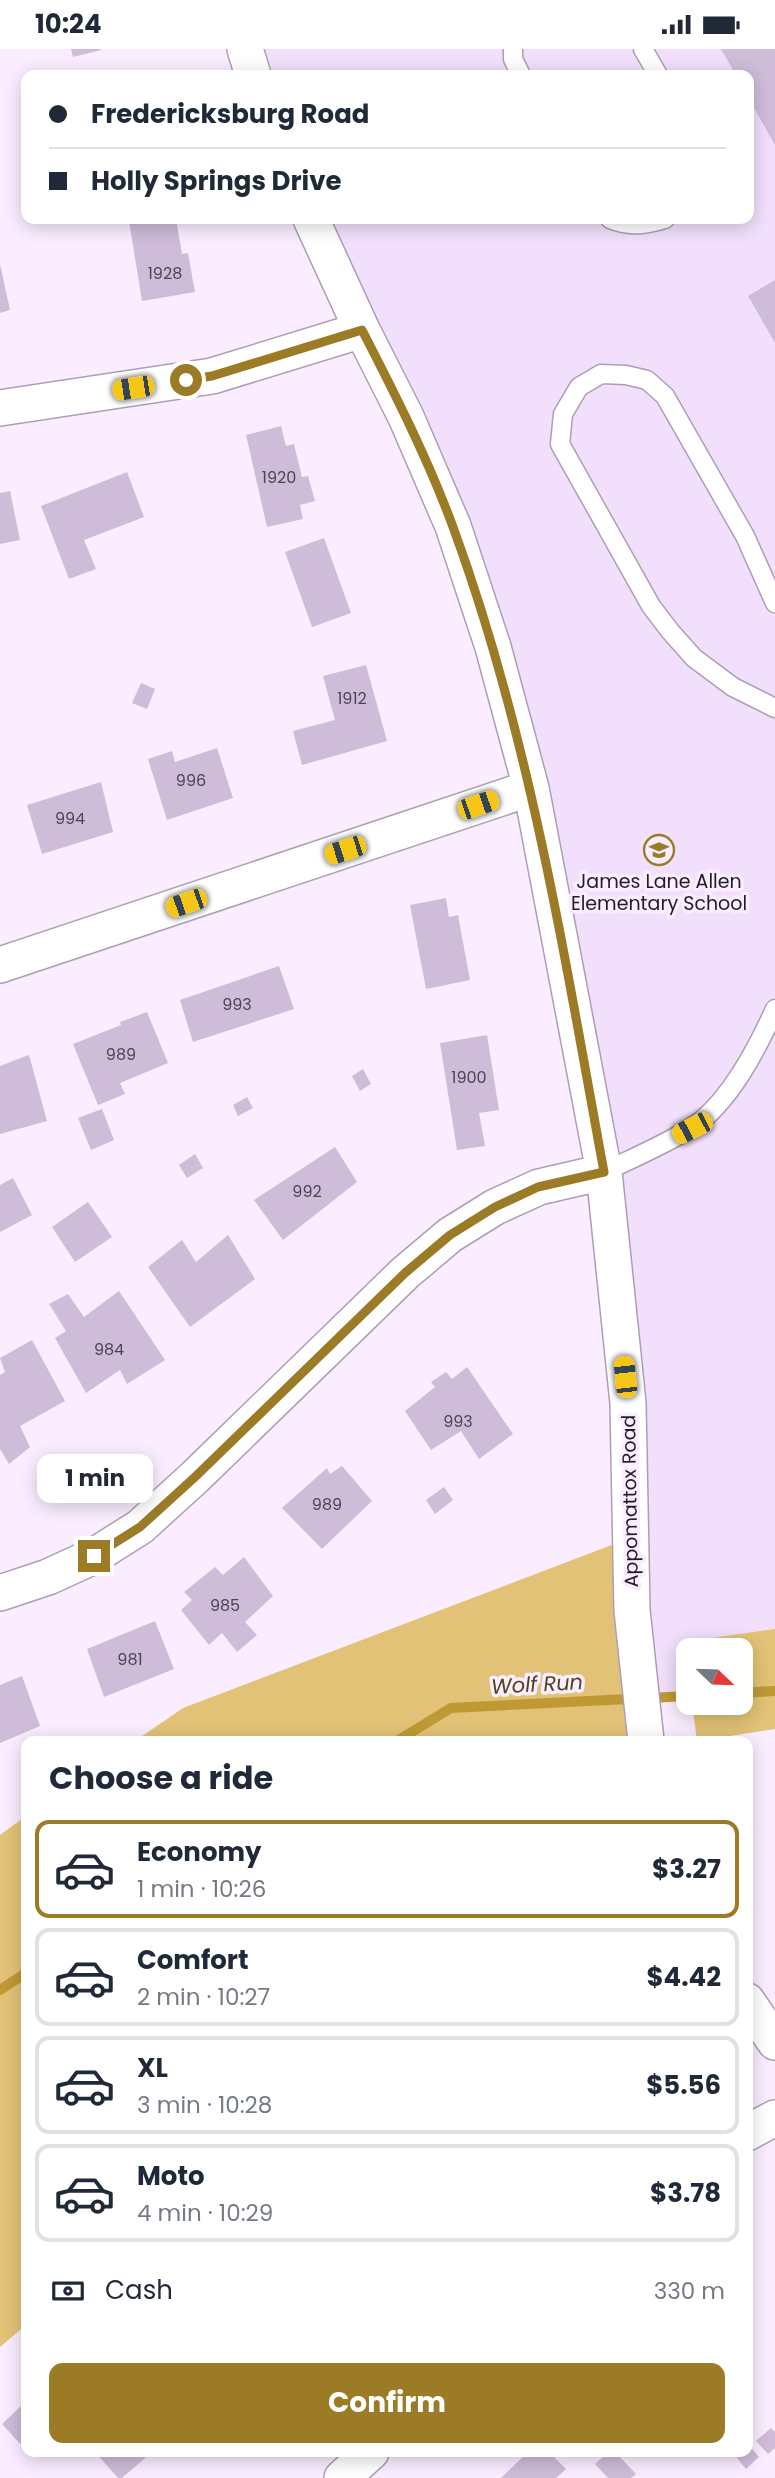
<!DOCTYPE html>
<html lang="en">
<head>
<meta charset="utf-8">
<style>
  :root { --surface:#fff; --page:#f6f6f7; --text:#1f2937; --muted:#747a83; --line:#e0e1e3; --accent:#9b7b25 }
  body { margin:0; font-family:Poppins,sans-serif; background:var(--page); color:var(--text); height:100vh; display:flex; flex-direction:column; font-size:26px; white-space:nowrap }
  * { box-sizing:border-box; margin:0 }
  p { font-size:23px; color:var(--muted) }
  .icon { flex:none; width:38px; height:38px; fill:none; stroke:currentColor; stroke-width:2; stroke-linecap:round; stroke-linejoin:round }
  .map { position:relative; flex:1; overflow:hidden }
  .drawer { position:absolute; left:21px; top:1687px; width:732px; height:721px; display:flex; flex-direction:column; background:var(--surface); border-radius:14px; box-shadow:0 4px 18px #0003 }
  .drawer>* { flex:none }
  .hud { position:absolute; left:21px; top:21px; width:733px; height:154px; border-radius:14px; box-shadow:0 4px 18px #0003; display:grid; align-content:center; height:154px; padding:0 28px; background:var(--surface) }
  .needle { width:46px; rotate:113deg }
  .buttons { position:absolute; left:676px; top:1589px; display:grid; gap:14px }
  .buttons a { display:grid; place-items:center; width:77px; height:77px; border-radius:14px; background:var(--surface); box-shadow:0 4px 18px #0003; font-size:35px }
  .end { position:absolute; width:32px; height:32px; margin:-16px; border:9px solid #9b7b25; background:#fff; box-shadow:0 0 0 4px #fff }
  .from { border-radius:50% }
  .bubble { position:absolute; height:49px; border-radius:14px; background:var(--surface); box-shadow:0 4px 18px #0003; font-size:23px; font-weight:700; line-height:49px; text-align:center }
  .car { position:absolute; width:21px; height:42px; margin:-21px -10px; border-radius:9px; box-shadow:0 0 5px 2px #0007; background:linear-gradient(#f5c518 24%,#345 0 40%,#f5c518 0 76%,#345 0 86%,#f5c518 0) }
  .hud b { display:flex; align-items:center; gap:24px; height:66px; font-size:26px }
  .hud b+b { border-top:2px solid var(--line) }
  .hud i { width:18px; height:18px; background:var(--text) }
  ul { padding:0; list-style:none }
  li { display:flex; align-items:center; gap:21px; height:98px; margin:0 14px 10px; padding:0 14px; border:4px solid var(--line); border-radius:14px }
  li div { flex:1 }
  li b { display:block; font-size:26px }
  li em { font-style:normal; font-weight:700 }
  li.active { border-color:var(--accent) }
  li>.icon { width:63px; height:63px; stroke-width:1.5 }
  h2 { padding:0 28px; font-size:32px; line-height:84px }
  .pay { display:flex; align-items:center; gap:18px; height:77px; padding:0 28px; font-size:26px }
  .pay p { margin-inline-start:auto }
  .primary-button { display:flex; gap:14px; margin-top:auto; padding:14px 28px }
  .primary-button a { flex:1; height:80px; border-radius:14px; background:var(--accent); color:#fff; font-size:28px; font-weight:700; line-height:80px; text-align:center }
  .status { display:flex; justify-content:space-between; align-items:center; height:49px; padding:0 35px; background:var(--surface); direction:ltr }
  .status svg { height:19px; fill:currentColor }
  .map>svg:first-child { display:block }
</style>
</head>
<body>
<div class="status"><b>10:24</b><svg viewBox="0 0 49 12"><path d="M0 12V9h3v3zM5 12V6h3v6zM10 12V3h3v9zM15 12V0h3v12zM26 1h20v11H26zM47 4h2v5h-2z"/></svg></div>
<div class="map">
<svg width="775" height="2429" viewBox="0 0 775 2429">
  <rect width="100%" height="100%" fill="#f9edff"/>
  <path fill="#f1dffb" d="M245,0H775V1642L740,1601H688V1646L640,1649L604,1123L493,598L311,170H749V26H253Z"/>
  <path fill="#e2c276" d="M630,1489L646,1692H135L183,1659Z
    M775,1580V1680L697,1692L692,1654H740V1601H688V1620L684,1593Z
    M26,1767V2276L0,2298V1786Z"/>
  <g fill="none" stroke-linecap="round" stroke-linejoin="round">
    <path stroke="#be9934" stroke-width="10" d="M740,1644L775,1642
      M397,1692L451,1659L688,1647
      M0,1941L26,1924"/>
  </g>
  <path fill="#cebcd8" d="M71,0H101V1L73,8Z
    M721,0H775V96L749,50V26H736Z
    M142,170H176L182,205L188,204L195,243L142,252L129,172Z
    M0,215L10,261L0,264Z
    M775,231V294L748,247Z
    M281,377L286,397L294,395L302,428L308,427L315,452L300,456L303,470L267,478L246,386Z
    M127,423L144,468L84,491L96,520L69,530L41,457Z
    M10,442L20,491L0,495V444Z
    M324,489L351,564L312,578L285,503Z
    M366,616L387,692L302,716L293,682L335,671L323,627Z
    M141,634L155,640L147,660L132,654Z
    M217,699L233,749L167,771L148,710L172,702L175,713Z
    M101,733L113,783L42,805L27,756Z
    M446,849L449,868L458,866L470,931L426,940L410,856Z
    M279,917L294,960L193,993L180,951Z
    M147,963L168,1014L120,1034L125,1045L98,1056L73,995L121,976L120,973Z
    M487,986L499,1061L479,1064L485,1097L457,1101L440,994Z
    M29,1006L47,1072L0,1085V1017Z
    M363,1020L371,1035L360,1042L352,1027Z
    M247,1048L253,1059L238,1067L233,1056Z
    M102,1060L114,1091L91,1101L78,1069Z
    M335,1098L357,1133L283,1191L254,1151Z
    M195,1105L203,1119L187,1129L179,1116Z
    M13,1129L32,1166L0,1183V1136Z
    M88,1153L112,1188L75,1213L52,1178Z
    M228,1186L255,1230L190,1278L148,1218L182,1191L196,1213Z
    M119,1242L165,1311L127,1335L120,1321L86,1344L55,1289L66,1282L49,1255L68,1245L84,1268Z
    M32,1291L65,1352L20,1377L30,1398L9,1415L0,1400V1326L5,1323L0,1309Z
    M467,1318L513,1385L479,1410L461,1382L431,1401L405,1362L435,1338L431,1333L446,1323L452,1330Z
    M342,1417L372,1452L322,1500L282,1459L327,1419L330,1425Z
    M444,1438L453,1451L435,1465L426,1451Z
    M244,1508L273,1547L245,1573L257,1586L237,1603L222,1584L209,1596L181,1561L192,1551L184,1543L215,1518L223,1526Z
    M155,1572L174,1620L104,1648L87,1600Z
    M22,1627L40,1677L0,1694V1636Z
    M26,2352V2401L2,2375Z
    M771,2379L775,2383V2399L768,2405L756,2392Z
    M747,2394L759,2408L746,2420L733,2404L747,2403Z
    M95,2403H152L122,2429H118Z
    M528,2403H549L566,2420L556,2429H501Z
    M608,2403H615L636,2425L631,2429H608L595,2415Z"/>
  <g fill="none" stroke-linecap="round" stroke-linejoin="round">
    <g stroke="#af9db8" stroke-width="21">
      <path id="lane" d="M513,0V10L521,26
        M643,0L658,26
        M610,170C629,178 646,176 665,170
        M775,554L745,487L665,347L647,331L626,326L601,325L579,338L563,365L560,395L651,557L670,582L694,609L733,638L775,659
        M604,1123C633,1109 664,1096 691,1079C729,1055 757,1000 775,960"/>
    </g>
    <g stroke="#af9db8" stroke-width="38">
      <path id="street" d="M245,0L253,26
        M311,170L362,281L406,368L453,477L493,598L531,739L604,1123L628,1354L632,1561L646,1692
        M0,359L212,327L362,281
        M0,916L531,739
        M0,1544L48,1528L94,1507L140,1478L195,1428L405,1224L450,1186L495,1158L539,1138L604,1123
        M747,1952L775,1993
        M747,2084L775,2069
        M342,2429L371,2403"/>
    </g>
    <use href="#lane" stroke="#fff" stroke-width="18"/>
    <use href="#street" stroke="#fff" stroke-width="35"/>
  </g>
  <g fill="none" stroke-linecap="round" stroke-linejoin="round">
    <path stroke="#9b7b25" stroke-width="9" d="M94,1507L140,1478L195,1428L405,1224L450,1186L495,1158L538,1138L604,1123C564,905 530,688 453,478C428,410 395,345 362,281L212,327L186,331"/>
  </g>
  <defs>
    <g id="school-ring" transform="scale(1.575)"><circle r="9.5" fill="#f9edff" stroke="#9b7b25" stroke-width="1.5"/><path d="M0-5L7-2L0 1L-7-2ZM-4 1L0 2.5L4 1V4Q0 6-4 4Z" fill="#9b7b25"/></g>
  </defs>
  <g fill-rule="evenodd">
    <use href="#school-ring" x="659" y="801"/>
  </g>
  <g text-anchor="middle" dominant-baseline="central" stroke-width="7" stroke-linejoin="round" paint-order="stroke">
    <g font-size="16" fill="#4e4452">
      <text x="165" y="224">1928</text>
      <text x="279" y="428">1920</text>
      <text x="352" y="649">1912</text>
      <text x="191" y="731">996</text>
      <text x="70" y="769">994</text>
      <text x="237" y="955">993</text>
      <text x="121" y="1005">989</text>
      <text x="469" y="1028">1900</text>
      <text x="307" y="1142">992</text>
      <text x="109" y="1300">984</text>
      <text x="458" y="1372">993</text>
      <text x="327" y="1455">989</text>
      <text x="225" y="1556">985</text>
      <text x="130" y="1610">981</text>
    </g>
    <g font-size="19" fill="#231c26" stroke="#f9edff">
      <text x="659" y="832">James Lane Allen<tspan x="659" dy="22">Elementary School</tspan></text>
    </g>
    <g font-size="19" fill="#231c26" stroke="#f9edff">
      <text transform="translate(630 1452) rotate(-91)">Appomattox Road</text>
    </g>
    <g font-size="21" font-style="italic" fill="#53431a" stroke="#f9edff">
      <text transform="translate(537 1635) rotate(-3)">Wolf Run</text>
    </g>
  </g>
</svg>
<div class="buttons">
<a><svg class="needle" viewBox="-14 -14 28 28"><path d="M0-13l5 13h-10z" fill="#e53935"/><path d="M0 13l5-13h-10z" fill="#747a83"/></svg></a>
</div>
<i class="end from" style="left:186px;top:331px"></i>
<i class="end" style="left:94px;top:1507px"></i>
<div class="bubble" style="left:37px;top:1405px;width:116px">1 min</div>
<i class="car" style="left:133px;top:339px;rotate:261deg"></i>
<i class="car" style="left:478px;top:756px;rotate:71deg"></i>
<i class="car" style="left:345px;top:801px;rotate:252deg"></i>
<i class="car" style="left:186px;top:854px;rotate:251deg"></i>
<i class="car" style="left:692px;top:1079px;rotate:243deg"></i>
<i class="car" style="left:625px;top:1328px;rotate:354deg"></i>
<div class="hud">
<b><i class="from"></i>Fredericksburg Road</b>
<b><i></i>Holly Springs Drive</b>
</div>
<section class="drawer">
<h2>Choose a ride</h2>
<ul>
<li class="active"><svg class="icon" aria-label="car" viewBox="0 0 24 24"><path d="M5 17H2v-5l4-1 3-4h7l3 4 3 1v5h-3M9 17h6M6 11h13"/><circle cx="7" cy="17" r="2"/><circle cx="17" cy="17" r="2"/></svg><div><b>Economy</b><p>1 min · 10:26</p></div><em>$3.27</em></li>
<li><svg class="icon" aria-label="car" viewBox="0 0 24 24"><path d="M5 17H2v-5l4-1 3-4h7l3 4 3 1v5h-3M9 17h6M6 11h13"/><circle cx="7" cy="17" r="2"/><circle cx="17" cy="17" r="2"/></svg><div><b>Comfort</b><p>2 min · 10:27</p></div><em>$4.42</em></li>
<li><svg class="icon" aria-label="car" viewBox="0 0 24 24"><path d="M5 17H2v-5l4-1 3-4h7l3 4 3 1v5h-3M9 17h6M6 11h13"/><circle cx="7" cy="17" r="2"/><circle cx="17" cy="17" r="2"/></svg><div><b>XL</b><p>3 min · 10:28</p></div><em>$5.56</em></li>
<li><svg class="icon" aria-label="car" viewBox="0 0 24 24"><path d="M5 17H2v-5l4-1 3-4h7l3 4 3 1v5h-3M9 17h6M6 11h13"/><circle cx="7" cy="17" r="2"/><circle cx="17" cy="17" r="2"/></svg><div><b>Moto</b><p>4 min · 10:29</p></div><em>$3.78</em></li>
</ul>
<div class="pay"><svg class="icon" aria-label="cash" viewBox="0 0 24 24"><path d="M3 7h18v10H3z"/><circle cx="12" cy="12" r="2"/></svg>Cash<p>330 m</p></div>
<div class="primary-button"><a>Confirm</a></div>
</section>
</div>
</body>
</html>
